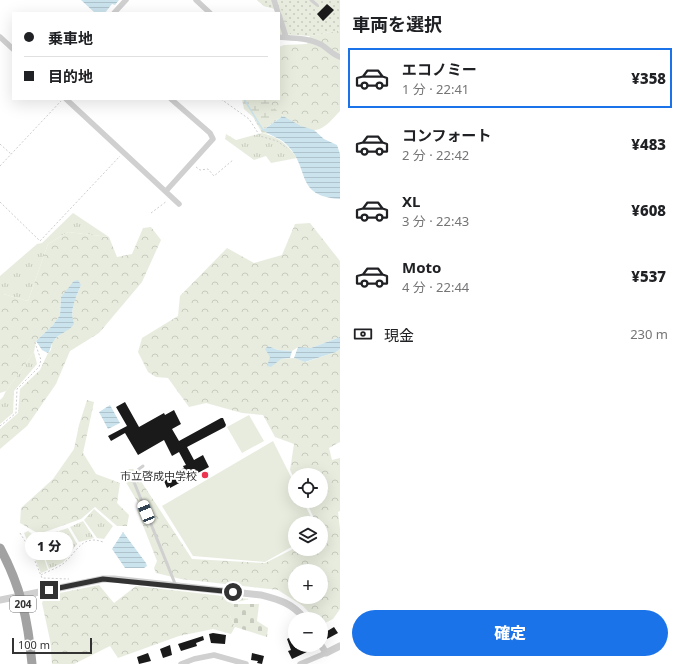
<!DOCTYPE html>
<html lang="ja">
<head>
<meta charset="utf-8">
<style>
  :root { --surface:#fff; --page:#f2f2f2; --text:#202124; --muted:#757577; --line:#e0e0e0; --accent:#1a73e8 }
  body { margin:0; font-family:"Noto Sans","Noto Sans JP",sans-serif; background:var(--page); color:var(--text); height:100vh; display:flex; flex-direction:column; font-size:15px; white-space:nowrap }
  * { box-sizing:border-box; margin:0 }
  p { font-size:13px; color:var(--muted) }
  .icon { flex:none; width:22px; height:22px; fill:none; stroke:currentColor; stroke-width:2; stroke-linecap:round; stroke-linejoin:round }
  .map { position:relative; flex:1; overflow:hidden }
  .drawer { display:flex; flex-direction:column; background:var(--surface); width:340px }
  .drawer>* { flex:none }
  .guide { position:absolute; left:12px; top:12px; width:268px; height:88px; border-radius:0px; box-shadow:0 4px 16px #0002; display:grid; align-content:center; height:88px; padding:0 12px; background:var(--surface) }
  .tools { position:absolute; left:288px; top:468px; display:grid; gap:8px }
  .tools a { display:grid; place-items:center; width:40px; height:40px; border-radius:50%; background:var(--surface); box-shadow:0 4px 16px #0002; font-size:20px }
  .scale { position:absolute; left:12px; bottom:10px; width:80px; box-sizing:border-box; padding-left:4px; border:2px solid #333; border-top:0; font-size:11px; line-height:14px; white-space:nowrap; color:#333; -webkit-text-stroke:3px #fff; paint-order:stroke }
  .end { position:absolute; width:18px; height:18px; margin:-9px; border:5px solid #333; background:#fff; box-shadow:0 0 0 2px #fff }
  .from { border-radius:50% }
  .bubble { position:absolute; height:28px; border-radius:14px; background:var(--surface); box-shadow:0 4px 16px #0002; font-size:13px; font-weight:800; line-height:28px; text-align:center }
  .car { position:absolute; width:12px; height:24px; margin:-12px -6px; border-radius:5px; box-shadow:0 0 3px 1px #0007; background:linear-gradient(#fff 24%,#345 0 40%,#fff 0 76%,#345 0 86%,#fff 0) }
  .guide b { display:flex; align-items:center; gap:14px; height:38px; font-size:15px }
  .guide b+b { border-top:1px solid var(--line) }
  .guide i { width:10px; height:10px; background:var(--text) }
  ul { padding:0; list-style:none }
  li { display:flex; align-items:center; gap:12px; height:60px; margin:0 8px 6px; padding:0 4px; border:2px solid transparent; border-radius:0px }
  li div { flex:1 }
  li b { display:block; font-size:15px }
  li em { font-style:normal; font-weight:800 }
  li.selected { border-color:var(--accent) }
  li>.icon { width:36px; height:36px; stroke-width:1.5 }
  h2 { padding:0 12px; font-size:18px; line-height:48px }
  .pay { display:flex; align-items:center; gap:10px; height:44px; padding:0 12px; font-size:15px }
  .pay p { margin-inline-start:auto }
  .button { display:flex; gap:8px; margin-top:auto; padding:8px 12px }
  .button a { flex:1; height:46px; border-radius:24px; background:var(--accent); color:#fff; font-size:16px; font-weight:800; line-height:46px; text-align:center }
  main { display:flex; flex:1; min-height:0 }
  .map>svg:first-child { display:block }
</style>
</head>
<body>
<main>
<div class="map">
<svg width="340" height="664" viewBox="0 0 340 664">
  <defs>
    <pattern id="grass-tufts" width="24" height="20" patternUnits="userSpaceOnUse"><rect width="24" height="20" fill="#e7ecde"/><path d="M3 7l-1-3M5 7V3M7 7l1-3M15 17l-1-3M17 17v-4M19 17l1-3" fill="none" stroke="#c7cbbf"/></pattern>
    <pattern id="forest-crowns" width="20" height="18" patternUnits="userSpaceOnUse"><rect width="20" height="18" fill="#e7ecde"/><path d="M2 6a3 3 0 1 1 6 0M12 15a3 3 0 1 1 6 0" fill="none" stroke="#c7cbbf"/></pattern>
    <pattern id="wetland-marsh" width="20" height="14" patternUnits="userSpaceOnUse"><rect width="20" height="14" fill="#e7ecde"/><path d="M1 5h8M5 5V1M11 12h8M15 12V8" fill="none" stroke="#c7cbbf"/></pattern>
    <pattern id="cemetery-stones" width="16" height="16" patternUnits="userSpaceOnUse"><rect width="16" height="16" fill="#e7ecde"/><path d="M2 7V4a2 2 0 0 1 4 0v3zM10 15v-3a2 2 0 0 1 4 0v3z" fill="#c7cbbf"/></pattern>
    <pattern id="park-dots" width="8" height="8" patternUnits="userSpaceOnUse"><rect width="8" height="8" fill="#e7ecde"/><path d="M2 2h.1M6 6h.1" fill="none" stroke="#c7cbbf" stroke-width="1.8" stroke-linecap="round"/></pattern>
    <pattern id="water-rules" width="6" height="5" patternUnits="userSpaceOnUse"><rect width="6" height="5" fill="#cbe3ed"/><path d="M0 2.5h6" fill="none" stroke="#afc3cc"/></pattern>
  </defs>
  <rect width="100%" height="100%" fill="#fff"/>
  <path fill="url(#grass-tufts)" d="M262,133C279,137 287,144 297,158L271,163L266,156L254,160L225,139L226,134L236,140Z
    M73,213L109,237L68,232L48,244L28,301L0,293V276L37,244L42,243Z
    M34,352L37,364L14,391L13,413L0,424V400L3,397L6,391Z
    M94,509L113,526L104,539L97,538L84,520Z
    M83,521L94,538L79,542L70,527Z
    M68,528L77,544L69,554L59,531Z
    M28,531L37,538L48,570L41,573L24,533Z
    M58,531L68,557L62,563L49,569L38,538Z"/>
  <path fill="url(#forest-crowns)" fill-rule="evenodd" d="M257,0H288L311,36L340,30V111C333,118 326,128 316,130C305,132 279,115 273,107C271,105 269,102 268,99H279V47L284,45L307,44L310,36L279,34V28H281L275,9L264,6Z
    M310,223L340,261V337L311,348L298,347L292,351L278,350L268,346L281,359L294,358L306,362L336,352L340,349V442L329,448L332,460L340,458V511L338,512L340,529V609L333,619L321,625V619H315L303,606L278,590L181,579L156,573L154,568L157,561L137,510L140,506L124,479L129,469H133L192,559L265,563L295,548V549H321V523H316L306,501H321V475H295V480L290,470L294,444L275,437L263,415L242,413L206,403L189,407L168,378L156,377L148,372L138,352L142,338L178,316L180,296L227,248L254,263L282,255L295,224ZM295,571H321V597H295Z
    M151,227L161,240L142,282L99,333L70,351L56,384L27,426L0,449V429L18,413L20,389L40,370L48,353L51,350L52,342L63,332L72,319L73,303L81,285L61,297L60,315L53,325L36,341L34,352L6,391L0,393V293L28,301L48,244L68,232L109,237L117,257L132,254L143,228Z
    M87,400L94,402L83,453L96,474L120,483L117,503L129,515L127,526H117L95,507L81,519L39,534L20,523L21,508L53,479L74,449L79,425Z
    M99,585L114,603L136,586L249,599L230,604V616L235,627L231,634L213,629L179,636L118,658L110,646L74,664H52L50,640L42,603L45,596Z"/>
  <path fill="url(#wetland-marsh)" d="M242,99H268L273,107L283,116L264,129L268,134L262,133L253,117L244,109Z"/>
  <path fill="url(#cemetery-stones)" d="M230,604H259L257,621L268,628L267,637L235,627L230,616Z"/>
  <path fill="url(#park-dots)" d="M257,0H340V30L311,36L290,34L284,11L264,6Z"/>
  <path fill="#e7ecde" d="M249,415L264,441L242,453L227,427Z
    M273,441L295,485V501H303L314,523H295V545L265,562L193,556L162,506Z"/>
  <path fill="url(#water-rules)" d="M81,0H119L115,5L112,4L105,13H95Z
    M283,116L301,126L314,130L324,139L337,145L340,154V199C294,196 311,169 287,145C281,138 270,136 263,130Z
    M78,280L81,285C76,297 69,310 74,324C69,332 58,333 53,342C50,346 51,349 48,353L42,350L36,341L53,325L60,315L61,297L74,281Z
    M340,337V349L336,352L305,362L294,358L298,347L311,348Z
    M268,346L278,350L292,351L290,358L281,359L271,367L267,366L270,357L265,349Z
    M110,405L120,423L108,429L99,412Z
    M123,532L146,563L147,566L144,568H125L112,549Z"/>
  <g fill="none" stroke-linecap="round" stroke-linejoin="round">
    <path stroke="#cbe3ed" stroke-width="1.5" d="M244,99L263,130H265"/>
  </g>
  <path fill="#1a1a1a" d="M327,4L334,10L323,21L317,14Z
    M125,402L139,427L164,413L165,415L174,410L181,424L172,429L179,441L221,418H223L226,425L225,427L187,447L194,460L203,455L209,467L170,488V486L167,488L164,481L166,480L165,479L184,468L183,466L186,465L179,452L172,456L164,440L138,455L125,433L111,441L108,436L127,426L116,407Z
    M334,627L338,633L327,639L324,633Z
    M213,633L226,635L225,644L211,643L209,634Z
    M295,635V648L301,645H308L311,650L292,659L288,651L291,650L287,639Z
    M203,636L204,640L196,643L197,646L181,651L178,644Z
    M170,645L172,655L163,658L160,649Z
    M148,653L151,661L139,664L137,657Z
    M252,653L264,656L262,664L257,663L258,661L251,660Z"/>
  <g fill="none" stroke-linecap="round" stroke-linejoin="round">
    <path stroke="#cdcdcd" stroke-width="1" stroke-dasharray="2 2" stroke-linecap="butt" d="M221,99L249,119L260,136L277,141L287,148
      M0,144L11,154
      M0,166L61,101
      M196,167L200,170L208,169L214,176L233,160
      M0,202L40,241L120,156
      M151,213L167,201
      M0,426L16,413L17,389L39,367L41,360L34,340
      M20,533L30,549L42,578L69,579
      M41,575C48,571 58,568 64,563C77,552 82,534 103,542"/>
    <path stroke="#d0d0d0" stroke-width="3" d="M311,0L317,5
      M143,466C136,471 133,473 134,482L176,586"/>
    <path stroke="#d0d0d0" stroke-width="5.5" d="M196,0L210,13
      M274,0L278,13
      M114,13L126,0
      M279,15L286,37
      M0,37L13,49
      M279,37C293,38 310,38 322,45C328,49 333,55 340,57
      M66,99L179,204
      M166,191L213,139L210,133L171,99
      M181,664L194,659L214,655L246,664
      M300,664L326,653"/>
    <path stroke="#d0d0d0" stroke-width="7" d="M0,600L103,579H114L261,595C280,600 292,603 305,619
      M321,645L326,653L340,646"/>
    <path stroke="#a2a2a2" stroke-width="9" d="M0,548C21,587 28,620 32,664"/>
  </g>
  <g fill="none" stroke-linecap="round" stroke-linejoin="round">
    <path stroke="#333" stroke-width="5" d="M49,590L103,579L233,592"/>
  </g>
  <circle fill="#ec3350" stroke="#fff" stroke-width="1.5" cx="205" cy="475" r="4"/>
  <g text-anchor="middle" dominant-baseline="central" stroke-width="4" stroke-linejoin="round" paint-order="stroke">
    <rect fill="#fff" stroke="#707070" stroke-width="1" x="10" y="596" width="26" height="16" rx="3"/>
    <g font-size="10" font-weight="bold" fill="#333">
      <text x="23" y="604">204</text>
    </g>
    <g font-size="11" fill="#333" stroke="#fff" text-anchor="end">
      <text x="197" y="475">市立啓成中学校</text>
    </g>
  </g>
</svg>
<div class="tools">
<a><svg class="icon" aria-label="locate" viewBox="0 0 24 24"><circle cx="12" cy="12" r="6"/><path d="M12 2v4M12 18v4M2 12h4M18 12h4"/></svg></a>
<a><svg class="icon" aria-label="layers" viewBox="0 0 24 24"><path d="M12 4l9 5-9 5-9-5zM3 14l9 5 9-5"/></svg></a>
<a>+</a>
<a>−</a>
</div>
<div class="scale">100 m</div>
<i class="end from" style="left:233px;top:592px"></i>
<i class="end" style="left:49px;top:590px"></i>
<div class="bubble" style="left:25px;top:532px;width:48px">1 分</div>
<i class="car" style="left:146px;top:512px;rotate:338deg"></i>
<div class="guide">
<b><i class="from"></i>乗車地</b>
<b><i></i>目的地</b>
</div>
</div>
<section class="drawer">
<h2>車両を選択</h2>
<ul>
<li class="selected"><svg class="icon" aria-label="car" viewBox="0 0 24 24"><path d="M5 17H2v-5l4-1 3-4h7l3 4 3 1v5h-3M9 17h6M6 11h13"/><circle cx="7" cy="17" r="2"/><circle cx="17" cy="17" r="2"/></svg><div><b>エコノミー</b><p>1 分 · 22:41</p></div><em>¥358</em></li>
<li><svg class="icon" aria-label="car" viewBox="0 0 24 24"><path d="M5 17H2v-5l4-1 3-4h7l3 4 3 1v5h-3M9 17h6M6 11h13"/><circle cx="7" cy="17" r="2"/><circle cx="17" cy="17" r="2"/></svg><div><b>コンフォート</b><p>2 分 · 22:42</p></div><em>¥483</em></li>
<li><svg class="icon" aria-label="car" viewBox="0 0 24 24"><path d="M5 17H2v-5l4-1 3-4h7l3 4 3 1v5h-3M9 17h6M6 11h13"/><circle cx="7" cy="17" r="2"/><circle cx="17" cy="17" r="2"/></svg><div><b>XL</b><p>3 分 · 22:43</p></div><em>¥608</em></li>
<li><svg class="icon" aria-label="car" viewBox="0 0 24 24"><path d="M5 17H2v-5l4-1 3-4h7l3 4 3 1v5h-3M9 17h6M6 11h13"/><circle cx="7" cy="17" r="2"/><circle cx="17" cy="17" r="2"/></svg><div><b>Moto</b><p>4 分 · 22:44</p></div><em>¥537</em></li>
</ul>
<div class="pay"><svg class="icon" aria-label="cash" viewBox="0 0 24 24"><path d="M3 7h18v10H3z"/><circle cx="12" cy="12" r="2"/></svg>現金<p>230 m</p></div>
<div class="button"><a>確定</a></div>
</section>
</main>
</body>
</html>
